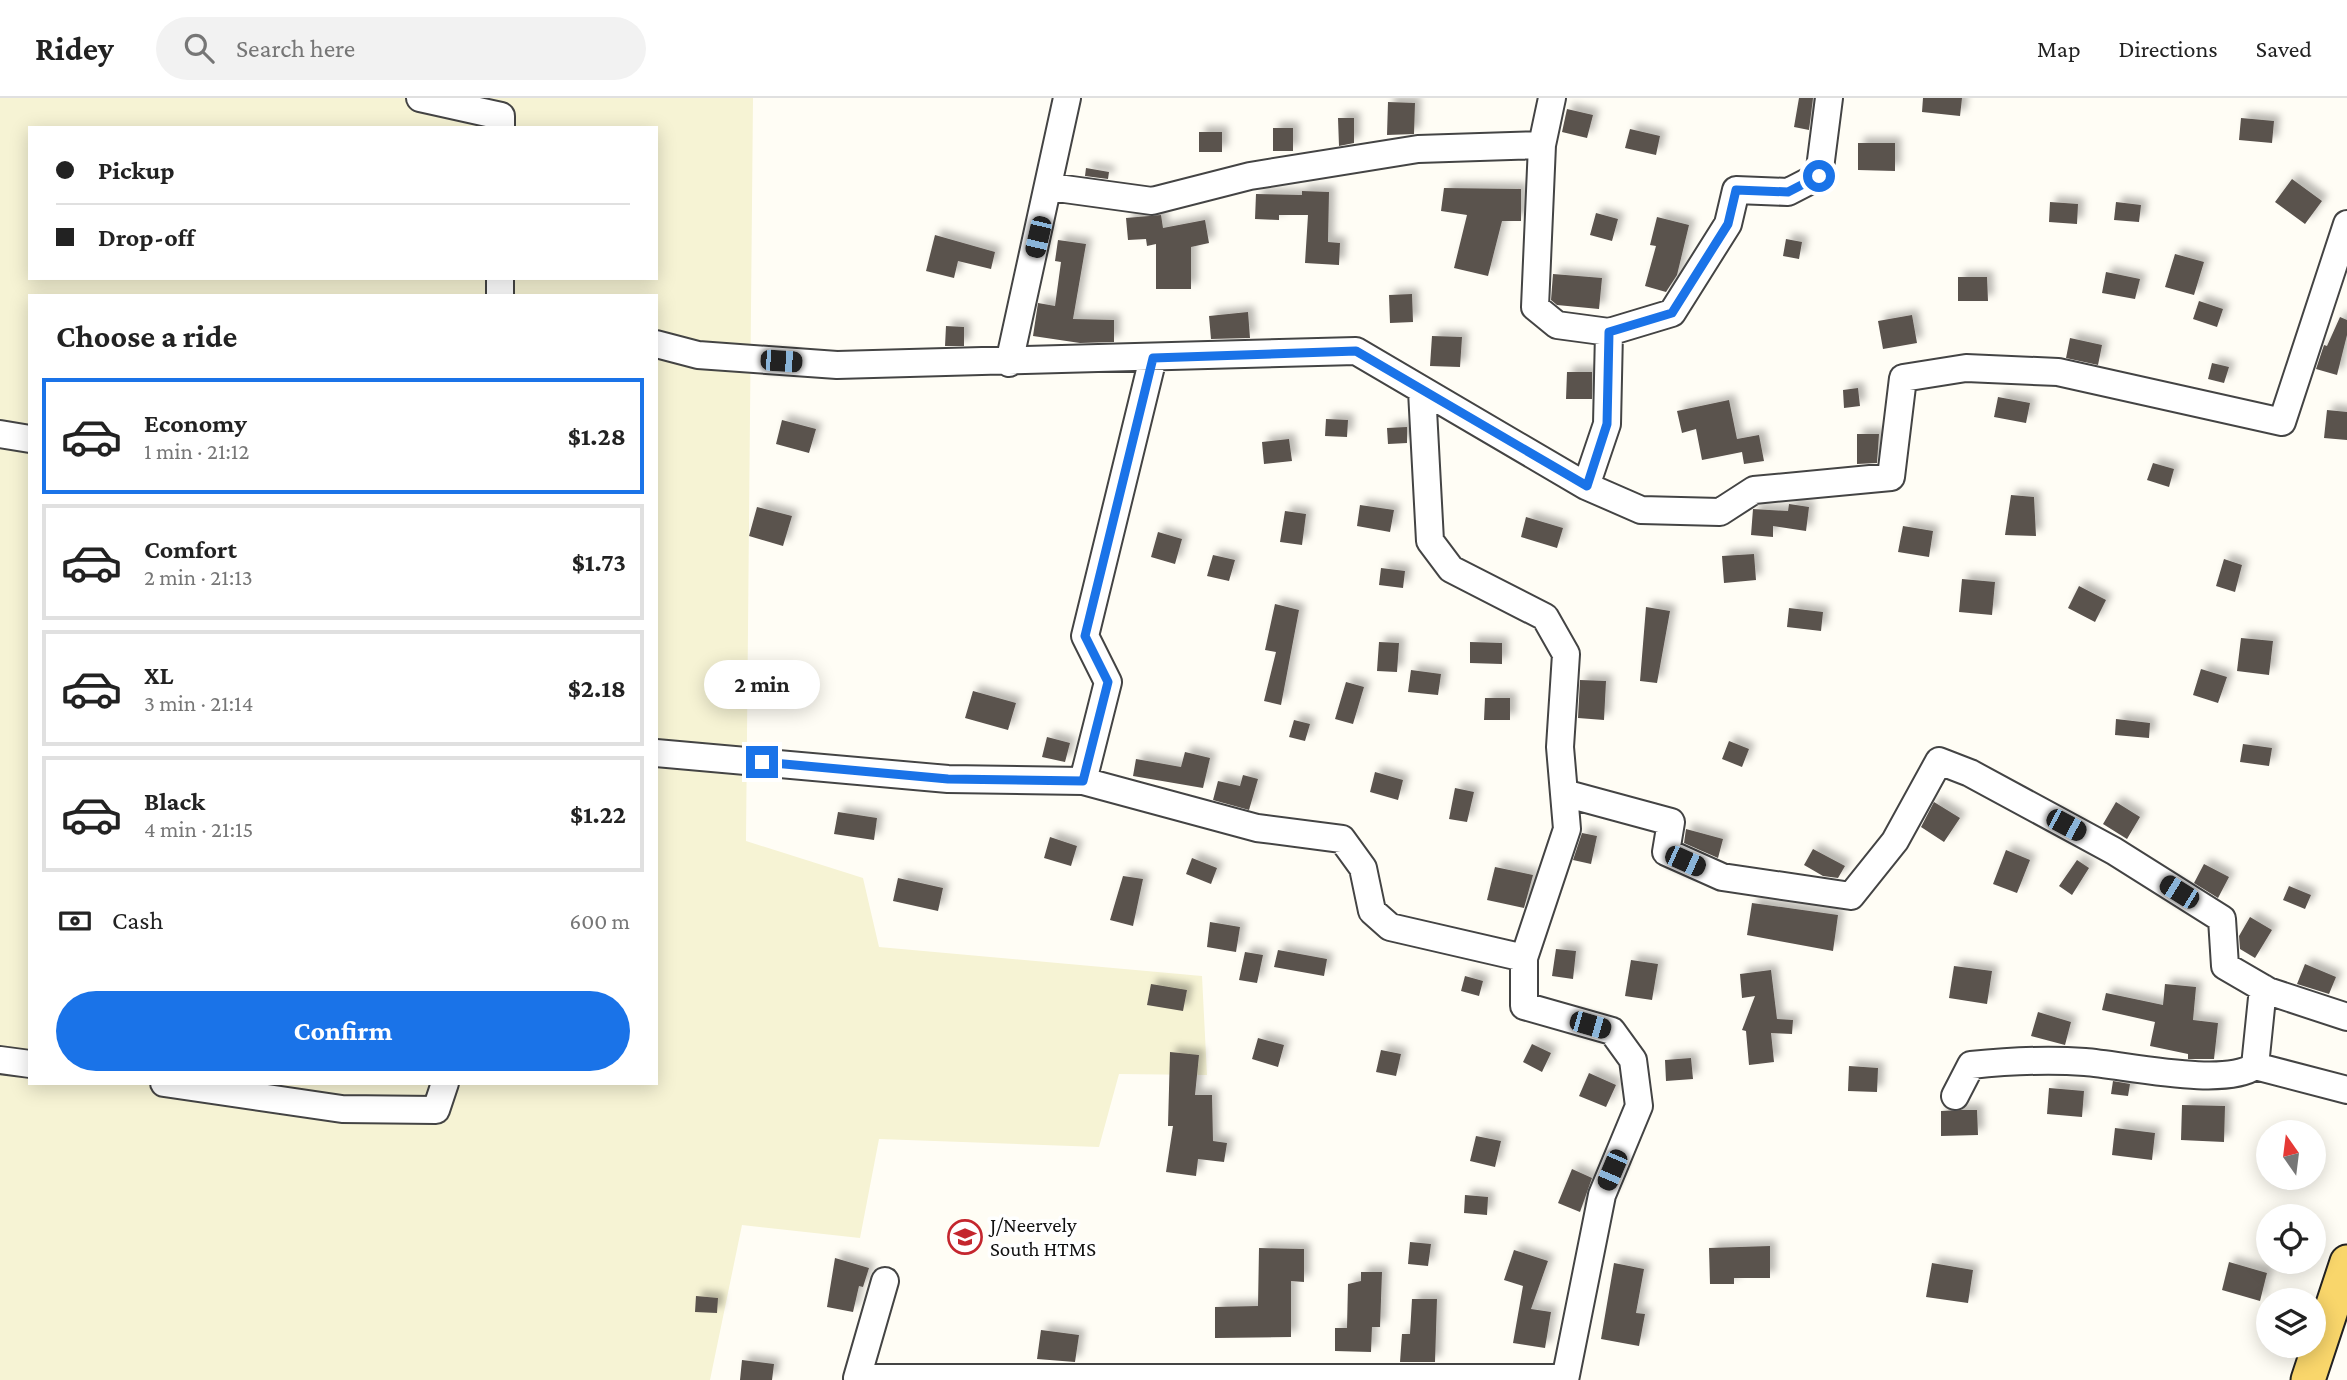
<!DOCTYPE html>
<html lang="en">
<head>
<meta charset="utf-8">
<style>
  :root { --surface:#fff; --page:#f2f2f2; --text:#222; --muted:#767676; --line:#e0e0e0; --accent:#1a73e8 }
  body { margin:0; font-family:"Crimson Pro",serif; background:var(--page); color:var(--text); height:100vh; display:flex; flex-direction:column; font-size:26px; white-space:nowrap }
  * { box-sizing:border-box; margin:0 }
  p { font-size:23px; color:var(--muted) }
  .icon { flex:none; width:38px; height:38px; fill:none; stroke:currentColor; stroke-width:2; stroke-linecap:round; stroke-linejoin:round }
  .map { position:relative; flex:1; overflow:hidden }
  .sheet { position:absolute; left:28px; top:196px; width:630px; height:791px; display:flex; flex-direction:column; background:var(--surface); border-radius:0px; box-shadow:0 4px 18px #0003 }
  .sheet>* { flex:none }
  .banner { position:absolute; left:28px; top:28px; width:630px; height:154px; border-radius:0px; box-shadow:0 4px 18px #0003; display:grid; align-content:center; height:154px; padding:0 28px; background:var(--surface) }
  .needle { width:46px; rotate:346deg }
  .controls { position:absolute; left:2256px; top:1022px; display:grid; gap:14px }
  .controls a { display:grid; place-items:center; width:70px; height:70px; border-radius:50%; background:var(--surface); box-shadow:0 4px 18px #0003; font-size:35px }
  .end { position:absolute; width:32px; height:32px; margin:-16px; border:9px solid #1a73e8; background:#fff; box-shadow:0 0 0 4px #fff }
  .from { border-radius:50% }
  .bubble { position:absolute; height:49px; border-radius:24px; background:var(--surface); box-shadow:0 4px 18px #0003; font-size:23px; font-weight:700; line-height:49px; text-align:center }
  .car { position:absolute; width:21px; height:42px; margin:-21px -10px; border-radius:9px; box-shadow:0 0 5px 2px #0007; background:linear-gradient(#222 24%,#8ab4d8 0 40%,#222 0 76%,#8ab4d8 0 86%,#222 0) }
  .banner b { display:flex; align-items:center; gap:24px; height:66px; font-size:26px }
  .banner b+b { border-top:2px solid var(--line) }
  .banner i { width:18px; height:18px; background:var(--text) }
  ul { padding:0; list-style:none }
  li { display:flex; align-items:center; gap:21px; height:116px; margin:0 14px 10px; padding:0 14px; border:4px solid var(--line); border-radius:0px }
  li div { flex:1 }
  li b { display:block; font-size:26px }
  li em { font-style:normal; font-weight:700 }
  li.selected { border-color:var(--accent) }
  li>.icon { width:63px; height:63px; stroke-width:1.5 }
  h2 { padding:0 28px; font-size:32px; line-height:84px }
  .pay { display:flex; align-items:center; gap:18px; height:77px; padding:0 28px; font-size:26px }
  .pay p { margin-inline-start:auto }
  .primary-button { display:flex; gap:14px; margin-top:auto; padding:14px 28px }
  .primary-button a { flex:1; height:80px; border-radius:42px; background:var(--accent); color:#fff; font-size:28px; font-weight:700; line-height:80px; text-align:center }
  header { display:flex; align-items:center; gap:42px; box-sizing:border-box; height:98px; padding:0 35px; background:var(--surface); border-bottom:2px solid var(--line) }
  header strong { font-size:33px }
  nav { display:flex; gap:38px; margin-inline-start:auto; font-size:24px }
  .search { width:490px; height:63px; background:var(--page); display:flex; align-items:center; gap:18px; box-sizing:border-box; padding:0 24px; border-radius:38px; color:var(--muted); font-size:26px }
  .map>svg:first-child { display:block }
</style>
</head>
<body>
<header>
<strong>Ridey</strong>
<div class="search"><svg class="icon" aria-label="search" viewBox="0 0 24 24"><circle cx="10" cy="10" r="6"/><path d="M15 15l6 6"/></svg>Search here</div>
<nav><a>Map</a><a>Directions</a><a>Saved</a></nav>
</header>
<div class="map">
<svg width="2347" height="1282" viewBox="0 0 2347 1282">
  <defs>
    <filter id="shadow"><feDropShadow dx="6" dy="-6" stdDeviation="3.5" flood-color="#0004"/></filter>
  </defs>
  <rect width="100%" height="100%" fill="#fffdf5"/>
  <path fill="#f6f3d4" fill-rule="evenodd" d="M0,0H753L746,743L863,780L879,849L1202,878L1207,977L1119,976L1099,1049L879,1041L860,1140L742,1127L710,1282H0ZM30,30H656V180H30ZM30,198H656V985H30Z"/>
  <path fill="#5a524d" filter="url(#shadow)" d="M1799,0H1813L1809,32L1794,29Z
    M1923,0H1962L1960,18L1922,14Z
    M1388,4L1415,5L1414,36L1387,37Z
    M1567,11L1593,17L1587,40L1562,34Z
    M1338,20H1354V45L1339,48Z
    M2241,20L2274,23L2272,45L2239,42Z
    M1273,30H1293V53H1273Z
    M1630,31L1660,38L1656,57L1625,50Z
    M1199,34H1222V54H1199Z
    M1858,45H1895V73L1858,72Z
    M1086,70L1109,74L1108,81L1085,78Z
    M2292,81L2322,103L2305,126L2275,104Z
    M1444,90L1521,91V123H1502L1488,178L1454,170L1467,117L1441,113Z
    M1302,93L1329,94L1328,144L1340,145L1339,167L1305,165L1308,117H1279V122L1255,121L1256,96L1302,97Z
    M2050,104L2078,106L2077,126L2049,124Z
    M2116,104L2141,107L2139,124L2114,122Z
    M1596,115L1618,121L1612,143L1590,137Z
    M1161,117L1163,130L1205,122L1209,145L1191,149V191H1156V146L1147,148L1146,141L1128,142L1126,120Z
    M1657,119L1689,127L1677,177L1666,194L1645,188L1656,148L1650,147Z
    M935,137L995,154L991,171L958,163L954,180L926,173Z
    M1786,141L1802,144L1799,161L1783,158Z
    M1058,142L1086,146L1073,221L1114,222V244L1080,245L1033,238L1038,205L1055,208L1061,164L1055,163Z
    M2175,156L2204,164L2194,197L2165,189Z
    M2106,174L2140,181L2135,201L2102,195Z
    M1553,176L1602,180L1599,211L1557,207L1551,202Z
    M1958,179H1987L1988,203H1958Z
    M1412,196L1413,224L1390,225L1389,197Z
    M2199,203L2223,211L2217,229L2193,221Z
    M1248,214L1250,240L1211,241L1209,218Z
    M1912,217L1917,245L1883,251L1878,223Z
    M2340,219L2347,222V237L2337,277L2316,271L2324,247L2327,248Z
    M946,228L964,229V248H945Z
    M1432,238L1462,239L1460,269L1430,268Z
    M2070,240L2102,247L2098,267L2066,260Z
    M2212,265L2229,269L2224,285L2208,281Z
    M1567,274H1592V301H1566Z
    M1858,290L1860,308L1844,310L1843,292Z
    M1998,299L2030,305L2026,325L1994,319Z
    M1729,302L1737,341L1759,337L1764,363L1744,366L1742,354L1702,362L1696,331L1682,335L1677,313Z
    M2327,312L2347,314V342L2324,340Z
    M1326,321L1348,322L1347,339L1325,338Z
    M782,322L816,331L809,355L776,346Z
    M1407,329V345L1388,346L1387,330Z
    M1857,336H1879L1877,365L1857,366Z
    M1289,341L1292,363L1264,366L1262,344Z
    M2153,365L2174,371L2169,389L2147,382Z
    M2011,397L2034,399L2036,438L2005,437Z
    M1789,406L1809,409L1806,433L1773,428V439L1751,437L1753,411L1788,413Z
    M1360,407L1394,412L1390,434L1357,428Z
    M757,409L792,418L783,448L749,438Z
    M1285,413L1306,416L1302,447L1280,444Z
    M1526,419L1563,430L1557,450L1521,439Z
    M1903,428L1933,433L1929,459L1898,454Z
    M1158,434L1182,441L1175,466L1151,459Z
    M1754,456L1756,482L1724,485L1722,458Z
    M1213,457L1235,462L1229,483L1207,478Z
    M2224,461L2242,467L2235,494L2216,488Z
    M1381,470L1405,473L1403,490L1379,487Z
    M1962,481L1995,484L1992,517L1959,514Z
    M2079,488L2106,502L2095,524L2068,510Z
    M1275,506L1299,512L1281,607L1264,603L1276,554L1265,552Z
    M1646,509L1670,513L1657,585L1640,583Z
    M1789,510L1823,514L1821,533L1787,529Z
    M2241,540L2273,543L2269,577L2237,573Z
    M1379,544L1399,545L1397,574L1377,573Z
    M1470,544L1502,545V566L1470,565Z
    M2201,571L2227,579L2218,605L2193,597Z
    M1411,572L1441,576L1438,597L1408,594Z
    M1580,582L1606,583L1604,622L1578,620Z
    M1346,584L1364,589L1353,626L1335,621Z
    M973,593L1016,605L1008,632L965,620Z
    M1485,600H1510V622H1484Z
    M2116,621L2150,625L2149,640L2115,637Z
    M1294,622L1310,626L1305,643L1289,639Z
    M1047,639L1070,645L1065,664L1042,659Z
    M1729,643L1749,651L1742,669L1722,661Z
    M2243,646L2272,650L2269,668L2240,664Z
    M1185,654L1210,660L1203,690L1133,678L1136,661L1181,669Z
    M1375,674L1403,682L1398,702L1370,694Z
    M1243,677L1258,681L1249,712L1213,702L1218,683L1240,688Z
    M1455,690L1474,694L1467,724L1449,721Z
    M1934,704L1960,720L1944,744L1921,729Z
    M2116,704L2140,719L2127,741L2103,726Z
    M838,714L877,720L874,742L834,736Z
    M1686,731L1723,741L1718,760L1684,745Z
    M1582,735L1597,738L1591,766L1573,762Z
    M1050,739L1077,748L1071,768L1044,760Z
    M1813,751L1845,768L1838,780L1823,778L1804,767Z
    M2006,752L2030,762L2017,795L1993,786Z
    M1192,760L1217,770L1211,786L1186,776Z
    M2077,762L2089,770L2072,797L2059,788Z
    M2204,766L2229,779L2218,800L2194,785Z
    M1495,769L1533,777L1524,810L1487,802Z
    M1123,778L1143,781L1133,828L1110,822Z
    M898,780L943,790L938,813L893,803Z
    M2289,788L2311,797L2305,811L2283,802Z
    M1752,805L1838,817L1833,853L1747,837Z
    M2250,819L2272,832L2255,860L2240,851L2239,838Z
    M1210,824L1240,829L1236,854L1207,849Z
    M1556,851L1576,853L1573,881L1552,878Z
    M1278,852L1327,861L1324,878L1274,869Z
    M1245,854L1263,857L1257,885L1239,882Z
    M1631,862L1658,866L1652,902L1625,898Z
    M2305,866L2336,879L2329,896L2297,886Z
    M1954,868L1992,873L1987,906L1949,900Z
    M1771,872L1777,921L1793,922L1792,936L1771,935L1774,964L1749,967L1746,933L1742,932L1755,898L1742,900L1740,876Z
    M1465,878L1483,883L1479,898L1461,893Z
    M1151,886L1187,892L1183,913L1147,907Z
    M2165,886L2196,889L2193,922L2218,925L2214,961H2188V956L2150,948L2155,924L2102,912L2106,895L2163,907Z
    M2038,914L2071,924L2065,947L2031,938Z
    M1258,940L1284,947L1278,969L1252,961Z
    M1532,946L1551,955L1542,974L1523,964Z
    M1381,952L1401,956L1396,978L1376,974Z
    M1170,954L1199,957L1195,997H1212L1213,1043L1227,1045L1224,1064L1198,1061L1196,1078L1166,1074L1173,1028H1168Z
    M1691,960L1693,981L1666,983L1665,962Z
    M1849,968L1878,970L1877,994L1848,993Z
    M1589,975L1616,987L1606,1009L1579,998Z
    M2113,983L2130,986L2128,998L2111,996Z
    M2049,990L2084,993L2082,1019L2047,1016Z
    M2182,1007L2225,1008L2224,1044L2181,1042Z
    M1961,1012H1977L1978,1037L1941,1038V1013Z
    M2115,1030L2155,1035L2152,1062L2112,1057Z
    M1476,1038L1501,1043L1495,1069L1470,1063Z
    M1572,1071L1592,1080L1580,1114L1558,1105Z
    M1465,1097L1488,1099L1487,1117L1464,1115Z
    M1410,1144L1431,1146L1428,1168L1408,1166Z
    M1770,1148V1180H1734V1186H1710L1709,1150Z
    M1259,1150L1304,1151V1184L1291,1183V1239L1215,1240V1209L1258,1208Z
    M1514,1152L1548,1163L1531,1211L1551,1214L1545,1250L1513,1245L1523,1188L1504,1182Z
    M835,1160L869,1170L863,1189L859,1188L853,1214L827,1209Z
    M2229,1164L2267,1175L2260,1203L2222,1192Z
    M1614,1165L1644,1171L1636,1215L1645,1216L1639,1248L1601,1241Z
    M1932,1165L1973,1172L1968,1205L1926,1199Z
    M1361,1174H1382L1380,1229H1372L1371,1254L1335,1253V1230H1347L1348,1186L1361,1183Z
    M696,1198L718,1200L717,1215L695,1214Z
    M1412,1201H1437L1435,1264H1400L1402,1236H1410Z
    M1041,1232L1079,1237L1075,1264L1037,1261Z
    M742,1262L774,1266L772,1282H740Z"/>
  <g fill="none" stroke-linecap="round" stroke-linejoin="round">
    <g stroke="#444" stroke-width="30">
      <path id="minor" d="M420,0L501,18V30
        M1552,0L1542,47L1535,209L1557,227L1609,234
        M1050,89L1152,103L1250,78L1418,51L1542,47
        M500,198V180
        M656,246L698,257L837,267L1356,253L1586,388L1641,412L1720,414L1754,392L1891,379L1903,280L1966,270L2058,274L2282,324L2347,126
        M1009,265L1067,0
        M1422,293L1430,443L1451,471L1545,519L1566,556L1560,649L1567,731L1524,860
        M0,336L30,341
        M1586,388L1607,326L1609,234L1672,215L1728,126L1736,92L1788,94L1819,78L1829,0
        M656,655L948,681L1083,683L1257,730L1342,741L1363,770L1372,813L1390,829L1524,860V908L1612,933L1633,962L1639,1008L1602,1097L1565,1282
        M1083,683L1108,584L1085,538L1153,260
        M1564,695L1671,724L1666,754L1722,779L1851,798L1895,743L1939,663L1970,675L2114,753L2222,821L2225,868L2268,893L2347,919
        M2263,890L2255,968L2347,992
        M0,962L30,966
        M164,985L342,1011L436,1012L445,985
        M1955,998L1971,967C2010,963 2046,961 2085,964C2125,967 2224,990 2255,968
        M885,1183L857,1280H1565"/>
    </g>
    <g stroke="#222" stroke-width="37">
      <path id="major" d="M2308,1282L2347,1164"/>
    </g>
    <use href="#minor" stroke="#fff" stroke-width="26"/>
    <use href="#major" stroke="#f9d66b" stroke-width="33"/>
  </g>
  <g fill="none" stroke-linecap="round" stroke-linejoin="round">
    <path stroke="#1a73e8" stroke-width="9" d="M762,664L948,681L1083,683L1108,584L1085,538L1153,260L1356,253L1587,388L1607,326L1609,234L1672,215L1728,126L1736,92L1788,94L1819,78"/>
  </g>
  <defs>
    <g id="school-ring" transform="scale(1.75)"><circle r="9.5" fill="#fff" stroke="#c4262e" stroke-width="1.5"/><path d="M0-5L7-2L0 1L-7-2ZM-4 1L0 2.5L4 1V4Q0 6-4 4Z" fill="#c4262e"/></g>
  </defs>
  <g fill-rule="evenodd">
    <use href="#school-ring" x="965" y="1139"/>
  </g>
  <g text-anchor="middle" dominant-baseline="central" stroke-width="7" stroke-linejoin="round" paint-order="stroke">
    <g font-size="21" fill="#111" stroke="#fff" text-anchor="start">
      <text x="990" y="1127">J/Neervely<tspan x="990" dy="24">South HTMS</tspan></text>
    </g>
  </g>
</svg>
<div class="controls">
<a><svg class="needle" viewBox="-14 -14 28 28"><path d="M0-13l5 13h-10z" fill="#e53935"/><path d="M0 13l5-13h-10z" fill="#767676"/></svg></a>
<a><svg class="icon" aria-label="locate" viewBox="0 0 24 24"><circle cx="12" cy="12" r="6"/><path d="M12 2v4M12 18v4M2 12h4M18 12h4"/></svg></a>
<a><svg class="icon" aria-label="layers" viewBox="0 0 24 24"><path d="M12 4l9 5-9 5-9-5zM3 14l9 5 9-5"/></svg></a>
</div>
<i class="end from" style="left:1819px;top:78px"></i>
<i class="end" style="left:762px;top:664px"></i>
<div class="bubble" style="left:704px;top:562px;width:116px">2 min</div>
<i class="car" style="left:1038px;top:139px;rotate:193deg"></i>
<i class="car" style="left:781px;top:263px;rotate:94deg"></i>
<i class="car" style="left:2066px;top:727px;rotate:118deg"></i>
<i class="car" style="left:1685px;top:763px;rotate:114deg"></i>
<i class="car" style="left:2179px;top:794px;rotate:302deg"></i>
<i class="car" style="left:1590px;top:927px;rotate:106deg"></i>
<i class="car" style="left:1612px;top:1072px;rotate:203deg"></i>
<div class="banner">
<b><i class="from"></i>Pickup</b>
<b><i></i>Drop-off</b>
</div>
<section class="sheet">
<h2>Choose a ride</h2>
<ul>
<li class="selected"><svg class="icon" aria-label="car" viewBox="0 0 24 24"><path d="M5 17H2v-5l4-1 3-4h7l3 4 3 1v5h-3M9 17h6M6 11h13"/><circle cx="7" cy="17" r="2"/><circle cx="17" cy="17" r="2"/></svg><div><b>Economy</b><p>1 min · 21:12</p></div><em>$1.28</em></li>
<li><svg class="icon" aria-label="car" viewBox="0 0 24 24"><path d="M5 17H2v-5l4-1 3-4h7l3 4 3 1v5h-3M9 17h6M6 11h13"/><circle cx="7" cy="17" r="2"/><circle cx="17" cy="17" r="2"/></svg><div><b>Comfort</b><p>2 min · 21:13</p></div><em>$1.73</em></li>
<li><svg class="icon" aria-label="car" viewBox="0 0 24 24"><path d="M5 17H2v-5l4-1 3-4h7l3 4 3 1v5h-3M9 17h6M6 11h13"/><circle cx="7" cy="17" r="2"/><circle cx="17" cy="17" r="2"/></svg><div><b>XL</b><p>3 min · 21:14</p></div><em>$2.18</em></li>
<li><svg class="icon" aria-label="car" viewBox="0 0 24 24"><path d="M5 17H2v-5l4-1 3-4h7l3 4 3 1v5h-3M9 17h6M6 11h13"/><circle cx="7" cy="17" r="2"/><circle cx="17" cy="17" r="2"/></svg><div><b>Black</b><p>4 min · 21:15</p></div><em>$1.22</em></li>
</ul>
<div class="pay"><svg class="icon" aria-label="cash" viewBox="0 0 24 24"><path d="M3 7h18v10H3z"/><circle cx="12" cy="12" r="2"/></svg>Cash<p>600 m</p></div>
<div class="primary-button"><a>Confirm</a></div>
</section>
</div>
</body>
</html>
